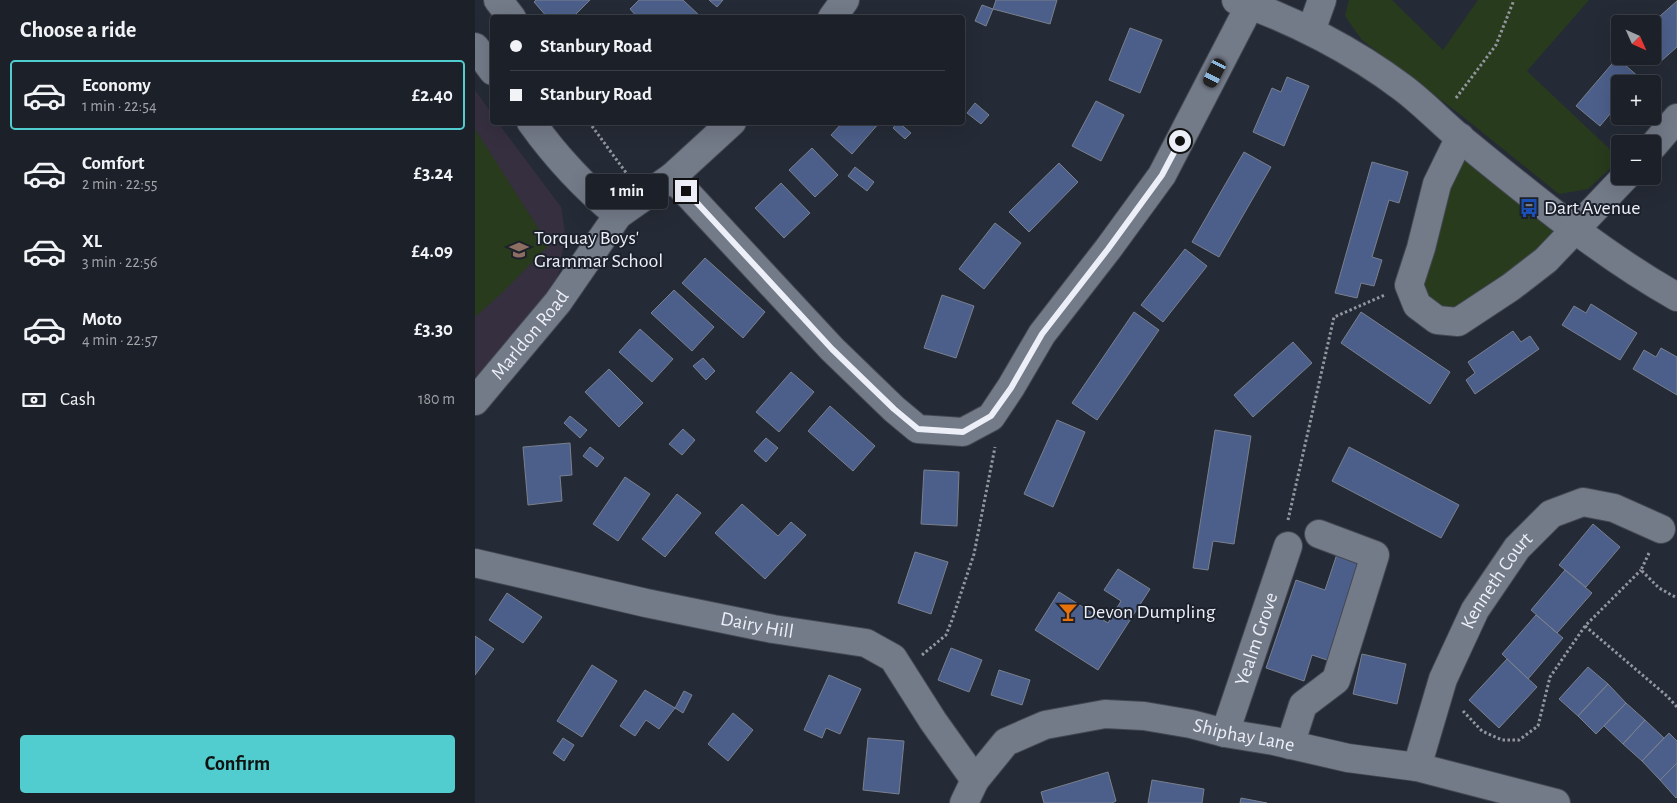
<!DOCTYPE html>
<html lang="en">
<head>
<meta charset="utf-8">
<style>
  :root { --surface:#1c2028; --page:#252830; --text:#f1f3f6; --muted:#a0a3a8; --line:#3a3e45; --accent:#52cdcf }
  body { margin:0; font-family:"Alegreya Sans",sans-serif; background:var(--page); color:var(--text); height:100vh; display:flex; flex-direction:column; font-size:19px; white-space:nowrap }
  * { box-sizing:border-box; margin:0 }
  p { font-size:16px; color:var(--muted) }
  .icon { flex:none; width:28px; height:28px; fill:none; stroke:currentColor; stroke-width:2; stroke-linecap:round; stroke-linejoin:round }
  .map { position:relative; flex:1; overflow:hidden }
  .details { display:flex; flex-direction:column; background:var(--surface); width:475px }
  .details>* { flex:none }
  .banner { position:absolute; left:15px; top:15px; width:475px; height:110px; border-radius:5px; box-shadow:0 5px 20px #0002,0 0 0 1px var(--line); display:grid; align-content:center; height:110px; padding:0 20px; background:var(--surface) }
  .needle { width:32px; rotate:135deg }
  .buttons { position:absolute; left:1136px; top:15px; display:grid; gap:10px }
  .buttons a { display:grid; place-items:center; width:50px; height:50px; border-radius:5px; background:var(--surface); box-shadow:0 5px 20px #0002,0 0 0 1px var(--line); font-size:25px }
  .end { position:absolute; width:22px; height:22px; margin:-11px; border:6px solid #eceff7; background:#111; box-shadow:0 0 0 2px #111 }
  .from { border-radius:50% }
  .bubble { position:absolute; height:35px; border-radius:5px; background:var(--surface); box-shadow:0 5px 20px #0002,0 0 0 1px var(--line); font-size:16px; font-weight:600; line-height:35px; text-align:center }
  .car { position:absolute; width:15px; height:30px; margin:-15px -8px; border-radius:6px; box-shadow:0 0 4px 1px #0007; background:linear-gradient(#222 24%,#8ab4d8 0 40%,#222 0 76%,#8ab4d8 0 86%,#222 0) }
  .banner b { display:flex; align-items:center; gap:18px; height:48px; font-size:19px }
  .banner b+b { border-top:1px solid var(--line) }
  .banner i { width:12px; height:12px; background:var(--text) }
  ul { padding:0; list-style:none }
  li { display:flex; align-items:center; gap:15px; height:70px; margin:0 10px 8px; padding:0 10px; border:2px solid transparent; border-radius:5px }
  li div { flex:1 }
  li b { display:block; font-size:19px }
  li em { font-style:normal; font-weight:600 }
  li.current { border-color:var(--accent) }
  li>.icon { width:45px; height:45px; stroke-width:1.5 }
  h2 { padding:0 20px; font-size:22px; line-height:60px }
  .pay { display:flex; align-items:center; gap:12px; height:55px; padding:0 20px; font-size:19px }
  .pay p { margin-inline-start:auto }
  .button { display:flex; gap:10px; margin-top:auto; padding:10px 20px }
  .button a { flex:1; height:58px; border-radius:5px; background:var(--accent); color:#111; font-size:20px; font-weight:600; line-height:58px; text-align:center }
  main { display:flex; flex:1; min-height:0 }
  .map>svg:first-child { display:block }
</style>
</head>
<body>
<main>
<section class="details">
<h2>Choose a ride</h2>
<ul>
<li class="current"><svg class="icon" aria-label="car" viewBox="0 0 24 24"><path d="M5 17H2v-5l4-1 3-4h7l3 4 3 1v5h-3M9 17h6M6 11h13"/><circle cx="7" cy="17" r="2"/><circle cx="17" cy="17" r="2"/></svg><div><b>Economy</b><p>1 min · 22:54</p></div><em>£2.40</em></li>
<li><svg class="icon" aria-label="car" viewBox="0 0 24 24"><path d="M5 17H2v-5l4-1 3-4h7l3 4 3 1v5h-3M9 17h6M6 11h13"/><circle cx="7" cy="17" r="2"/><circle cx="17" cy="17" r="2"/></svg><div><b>Comfort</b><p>2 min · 22:55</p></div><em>£3.24</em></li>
<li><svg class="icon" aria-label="car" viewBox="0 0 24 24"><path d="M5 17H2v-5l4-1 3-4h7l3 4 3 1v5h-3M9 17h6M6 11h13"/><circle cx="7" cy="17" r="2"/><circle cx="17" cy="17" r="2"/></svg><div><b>XL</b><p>3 min · 22:56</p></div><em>£4.09</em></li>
<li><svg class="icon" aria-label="car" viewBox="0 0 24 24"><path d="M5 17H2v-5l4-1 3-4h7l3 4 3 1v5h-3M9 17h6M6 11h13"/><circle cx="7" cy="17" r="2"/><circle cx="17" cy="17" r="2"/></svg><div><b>Moto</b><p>4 min · 22:57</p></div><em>£3.30</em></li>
</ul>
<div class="pay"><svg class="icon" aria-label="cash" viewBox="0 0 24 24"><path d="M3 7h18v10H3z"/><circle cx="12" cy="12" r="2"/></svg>Cash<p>180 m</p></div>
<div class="button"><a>Confirm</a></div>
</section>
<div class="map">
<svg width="1202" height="803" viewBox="0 0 1202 803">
  <rect width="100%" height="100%" fill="#252b36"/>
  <path fill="#352f3f" d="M0,90L17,114L18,122L23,123L86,207L90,232L85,269L78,288L0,389Z"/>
  <path fill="#283b1c" d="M874,0H917L968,50L1003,0H1114L1052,71L1145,159L1113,189L1084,194L986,115L887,40L870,16Z
    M0,129L74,245L28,292L0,317Z
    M985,137L1099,228L983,322L942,305Z"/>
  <path fill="#4c5f8a" stroke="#79808e" d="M61,0H115L97,18H73L59,2Z
    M164,0H208L227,18H163L155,9Z
    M234,0H248L242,7Z
    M521,0H582L575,24L518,9Z
    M1202,1V47L1185,62L1179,56L1170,64L1163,56H1178V24H1176Z
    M507,5L518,9L511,26L500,21Z
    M655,28L687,40L665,93L634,80Z
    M1142,58L1165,78L1160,84H1145V102L1125,126L1101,106Z
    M812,77L834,86L809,146L778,132L797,88L806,92Z
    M621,101L649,115L626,161L597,146Z
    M500,103L514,115L506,124L492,113Z
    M368,122H405L377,154L356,135Z
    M423,122L436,133L430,139L418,128Z
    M337,148L363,175L340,197L314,170Z
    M769,152L796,167L744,257L717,242Z
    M897,162L933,172L924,203L914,200L897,257L907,260L899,286L886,283L882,298L860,293Z
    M584,163L603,182L554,232L534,212Z
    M380,167L399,182L392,191L373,176Z
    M306,183L335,213L309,238L280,208Z
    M520,223L546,243L509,289L484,269Z
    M710,249L732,266L688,322L666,305Z
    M230,258L290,312L268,338L207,283Z
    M199,290L239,327L217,351L176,313Z
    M467,295L499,306L481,358L449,348Z
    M1116,304L1162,333L1145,360L1087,325L1099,306L1111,313Z
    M659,312L684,330L622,420L597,403Z
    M886,312L975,372L955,404L866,343Z
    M165,329L198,359L177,382L144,352Z
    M1038,331L1046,342L1055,336L1064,349L1000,394L991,380L1000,373L993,362Z
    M818,342L837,363L778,417L759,395Z
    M1186,348L1202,357V395L1158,369L1169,350L1181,357Z
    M228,358L240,371L231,380L218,366Z
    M134,369L168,403L144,427L110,392Z
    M316,372L339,392L304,432L281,412Z
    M355,406L400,446L378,471L333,431Z
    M95,416L112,430L105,438L89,423Z
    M582,420L610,432L578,507L549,494Z
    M208,429L220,440L207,455L194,444Z
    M740,430L776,436L759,544L738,541L733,570L718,568Z
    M291,438L303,448L291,462L279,451Z
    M95,443L97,475L85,476L87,501L53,505L48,447Z
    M115,447L129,458L122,467L108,456Z
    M874,447L984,505L966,538L857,481Z
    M449,470L484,472L482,526L446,524Z
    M150,477L175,494L143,541L118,524Z
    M202,494L226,513L190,557L167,539Z
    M267,504L303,536L316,522L331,535L290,579L240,533Z
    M1118,524L1145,547L1111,587L1084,565Z
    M440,552L473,562L456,614L423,603Z
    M862,554L885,562L861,663L837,655L829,681L791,668L821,580L850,590Z
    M643,569L675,589L623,670L560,630L584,592L633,623L646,601L629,590Z
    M1090,570L1117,593L1082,633L1056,610Z
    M32,593L67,617L48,643L14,620Z
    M1061,615L1088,638L1053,679L1027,654Z
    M0,636L19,649L0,675Z
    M476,648L507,660L494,692L463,680Z
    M887,654L931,664L922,704L878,694Z
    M1032,659L1062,687L1024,728L994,700Z
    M117,665L142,681L107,737L82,721Z
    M1113,667L1133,684L1103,716L1084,699Z
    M524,670L555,680L547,705L516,695Z
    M354,675L386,689L365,734L351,728L347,738L329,730Z
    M1133,684L1151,703L1121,734L1103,716Z
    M170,690L200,708L184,729L171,720L160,736L145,726Z
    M209,691L217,695L208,713L200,708Z
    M1151,703L1170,720L1148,744L1129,726Z
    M258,713L278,730L253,761L233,744Z
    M1170,720L1189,738L1167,761L1148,744Z
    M1194,733L1202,741V763L1185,780L1167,761Z
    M88,738L99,745L89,761L78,753Z
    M393,738L429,741L424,794L388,790Z
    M1202,763V797L1201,798L1185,780Z
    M633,772L641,801L637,803H569L566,792Z
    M677,780L729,789L727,803H673Z
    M766,798L792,803H765Z"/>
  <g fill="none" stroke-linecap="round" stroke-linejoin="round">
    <g stroke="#434852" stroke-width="30">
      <g id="minor">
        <path d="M23,0L37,18"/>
        <path d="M761,0C819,20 879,51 928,88C948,103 966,122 985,138C1054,194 1124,253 1202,297"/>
        <path d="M357,18L370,0"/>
        <path d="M836,31L847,0"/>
        <path d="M0,47L18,71"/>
        <path d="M56,122C81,157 110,188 143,215"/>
        <path d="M985,137L962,184L946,248L934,285L942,305L962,320L983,322L1036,287L1071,260L1151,176"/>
        <path d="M1178,146L1202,118"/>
        <path d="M197,177L357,349L419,409L443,429L488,432L516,417L536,387L567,334L633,249L687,175L775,5"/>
        <path id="s1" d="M0,401L83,302L143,215L197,177L257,122"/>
        <path id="s2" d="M0,563L171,603L298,629L391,643L418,658L458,721L500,780"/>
        <path id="s3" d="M750,733L813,546"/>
        <path d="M815,745L828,705L861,680L900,555L844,534"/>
        <path id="s4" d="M942,767L968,679L1000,610L1042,548L1076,514L1108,502L1139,508L1186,529"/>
        <path id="s5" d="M489,803L500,780L531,742L570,725L630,714L669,716L716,724L750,733L799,741L873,758L942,767L1081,803"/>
      </g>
    </g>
    <path stroke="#92969f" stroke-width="3" stroke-dasharray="2.5 2.5" stroke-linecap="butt" d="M981,98L1021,45L1039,0
      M114,122L152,174
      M813,520L859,317L910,295
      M1174,553L1166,570L1184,588L1202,598
      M1110,626L1192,696L1202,707
      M447,655L471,635L477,620L499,554L520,447
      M988,711L1007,731L1027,740H1044L1063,726L1075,677L1110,626L1166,570"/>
    <use href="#minor" stroke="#737a88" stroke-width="28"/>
  </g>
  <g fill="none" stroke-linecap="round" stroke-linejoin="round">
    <path stroke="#eceff7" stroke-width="6" d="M211,191L357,349L419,409L443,429L488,432L516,416L536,388L567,334L633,249L687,175L705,141"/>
  </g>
  <defs>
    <g id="bus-bare" transform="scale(1.5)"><path d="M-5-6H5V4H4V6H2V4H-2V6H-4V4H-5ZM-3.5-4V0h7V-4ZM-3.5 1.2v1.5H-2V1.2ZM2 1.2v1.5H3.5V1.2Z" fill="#1a4fb4" stroke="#1c212c" stroke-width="2.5" paint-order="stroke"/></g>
    <g id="school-bare" transform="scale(1.5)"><path d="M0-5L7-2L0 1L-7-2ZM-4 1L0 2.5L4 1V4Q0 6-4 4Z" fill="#8d6e63" stroke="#1c212c" stroke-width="2.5" paint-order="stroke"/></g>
    <g id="bar-bare" transform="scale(1.5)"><path d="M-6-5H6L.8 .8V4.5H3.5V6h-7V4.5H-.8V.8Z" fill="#e8710a" stroke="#1c212c" stroke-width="2.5" paint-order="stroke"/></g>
  </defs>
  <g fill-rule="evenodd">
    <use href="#bus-bare" x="1054" y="208"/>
    <use href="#school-bare" x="44" y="250"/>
    <use href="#bar-bare" x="593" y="612"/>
  </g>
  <g text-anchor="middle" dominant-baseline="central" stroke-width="4" stroke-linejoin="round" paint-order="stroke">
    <g font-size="20" fill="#eceff7" stroke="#1c212c" text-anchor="start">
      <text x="1069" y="208">Dart Avenue</text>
      <text x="59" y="238">Torquay Boys'<tspan x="59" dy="23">Grammar School</tspan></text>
      <text x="608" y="612">Devon Dumpling</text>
    </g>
    <g font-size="20" fill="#eceff7" stroke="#1c212c">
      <text stroke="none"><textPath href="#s1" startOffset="86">Marldon Road</textPath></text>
      <text stroke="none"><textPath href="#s4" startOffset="204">Kenneth Court</textPath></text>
      <text stroke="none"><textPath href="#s2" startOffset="289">Dairy Hill</textPath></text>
      <text stroke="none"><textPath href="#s3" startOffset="99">Yealm Grove</textPath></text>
      <text stroke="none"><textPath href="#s5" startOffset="319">Shiphay Lane</textPath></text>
    </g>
  </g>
</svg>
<div class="buttons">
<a><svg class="needle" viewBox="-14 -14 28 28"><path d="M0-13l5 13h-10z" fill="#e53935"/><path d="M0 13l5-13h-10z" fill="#a0a3a8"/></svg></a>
<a>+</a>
<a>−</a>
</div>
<i class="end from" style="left:705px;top:141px"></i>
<i class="end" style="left:211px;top:191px"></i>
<div class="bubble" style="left:111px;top:174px;width:82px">1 min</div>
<i class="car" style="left:740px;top:73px;rotate:207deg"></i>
<div class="banner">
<b><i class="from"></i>Stanbury Road</b>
<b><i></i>Stanbury Road</b>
</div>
</div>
</main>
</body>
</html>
